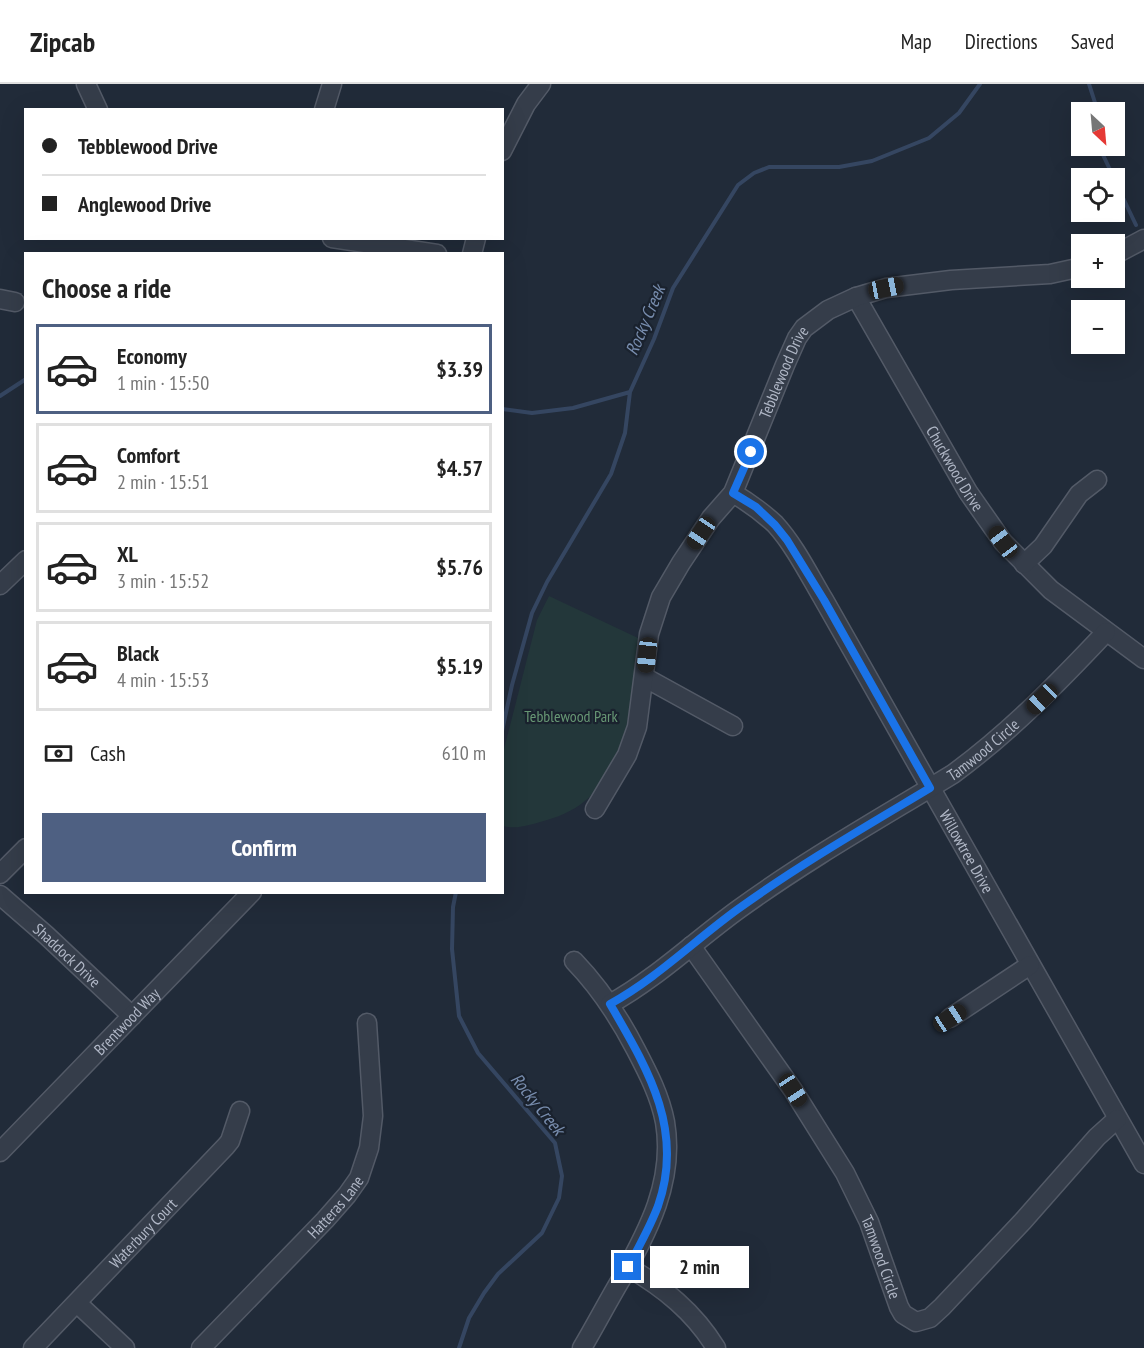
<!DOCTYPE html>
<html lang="en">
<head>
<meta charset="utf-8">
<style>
  :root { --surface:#fff; --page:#f6f6f6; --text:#222; --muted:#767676; --line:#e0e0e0; --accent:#4e6082 }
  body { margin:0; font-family:"PT Sans Narrow",sans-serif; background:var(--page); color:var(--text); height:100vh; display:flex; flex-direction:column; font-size:22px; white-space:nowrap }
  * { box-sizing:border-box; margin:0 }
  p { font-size:20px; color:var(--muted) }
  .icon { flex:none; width:33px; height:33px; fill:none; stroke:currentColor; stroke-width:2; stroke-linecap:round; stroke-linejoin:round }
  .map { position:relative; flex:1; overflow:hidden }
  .sheet { position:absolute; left:24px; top:168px; width:480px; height:642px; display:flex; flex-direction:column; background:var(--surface); border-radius:0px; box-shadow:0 6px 24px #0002 }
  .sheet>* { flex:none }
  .guide { position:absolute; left:24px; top:24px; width:480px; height:132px; border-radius:0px; box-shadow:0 6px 24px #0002; display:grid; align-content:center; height:132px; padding:0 18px; background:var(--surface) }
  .needle { width:39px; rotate:154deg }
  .tools { position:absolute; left:1071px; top:18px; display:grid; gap:12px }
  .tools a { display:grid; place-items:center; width:54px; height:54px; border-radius:0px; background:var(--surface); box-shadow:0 6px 24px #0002; font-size:30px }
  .end { position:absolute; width:27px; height:27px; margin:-14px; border:8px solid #1a73e8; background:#fff; box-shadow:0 0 0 3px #fff }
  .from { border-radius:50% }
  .bubble { position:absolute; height:42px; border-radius:0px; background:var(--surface); box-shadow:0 6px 24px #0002; font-size:20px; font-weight:700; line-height:42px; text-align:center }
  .car { position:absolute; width:18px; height:36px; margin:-18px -9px; border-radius:8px; box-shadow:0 0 4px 2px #0007; background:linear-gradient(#222 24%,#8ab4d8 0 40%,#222 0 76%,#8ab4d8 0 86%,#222 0) }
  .guide b { display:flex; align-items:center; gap:21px; height:57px; font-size:22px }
  .guide b+b { border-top:2px solid var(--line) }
  .guide i { width:15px; height:15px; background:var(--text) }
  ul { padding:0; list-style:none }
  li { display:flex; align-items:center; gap:18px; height:90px; margin:0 12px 9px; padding:0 6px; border:3px solid var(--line); border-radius:0px }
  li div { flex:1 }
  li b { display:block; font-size:22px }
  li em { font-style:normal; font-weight:700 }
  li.active { border-color:var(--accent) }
  li>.icon { width:54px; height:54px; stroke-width:1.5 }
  h2 { padding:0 18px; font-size:27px; line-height:72px }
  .pay { display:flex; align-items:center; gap:15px; height:66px; padding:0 18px; font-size:22px }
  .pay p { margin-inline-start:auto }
  .button { display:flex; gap:12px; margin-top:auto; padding:12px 18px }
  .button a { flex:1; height:69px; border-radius:0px; background:var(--accent); color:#fff; font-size:24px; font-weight:700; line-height:69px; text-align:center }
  header { display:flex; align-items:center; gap:36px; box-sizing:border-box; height:84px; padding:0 30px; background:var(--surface); border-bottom:2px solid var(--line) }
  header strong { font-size:28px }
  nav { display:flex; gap:33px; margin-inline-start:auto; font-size:21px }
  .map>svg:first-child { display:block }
</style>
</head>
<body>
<header>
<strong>Zipcab</strong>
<nav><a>Map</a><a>Directions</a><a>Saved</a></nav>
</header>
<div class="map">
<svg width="1144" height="1264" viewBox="0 0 1144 1264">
  <rect width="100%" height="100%" fill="#212b39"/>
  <path fill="#23373a" d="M549,512L638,554C633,623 628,714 547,736C532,740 518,746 503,742V669L537,536Z"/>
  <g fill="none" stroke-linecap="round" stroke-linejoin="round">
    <path stroke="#354661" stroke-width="4" d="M1089,0L1098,28
      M1102,62L1103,71L1114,94
      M1114,95L1136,141
      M0,312L26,295
      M502,325L532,329L573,324L630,308
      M502,647L512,601L532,529L547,498L611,390L625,349L630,308L654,255L673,204L738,101L754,89L769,83H839L872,77L929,54L959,29L980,0
      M456,808L453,823L452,865L459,932L478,969L555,1059L562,1092L559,1114L542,1149L498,1190L484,1209L469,1234L459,1264"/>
    <g stroke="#535a67" stroke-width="21">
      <g id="minor">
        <path d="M86,0L98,26"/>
        <path d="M324,26L332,0"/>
        <path d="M502,67L526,20L541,0"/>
        <path d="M332,154L437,170"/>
        <path d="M472,170L476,154"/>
        <path d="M1114,171L1144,155"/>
        <path id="s1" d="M856,213L968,408L1003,458L1051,506L1144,575"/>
        <path d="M0,215L15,218"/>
        <path id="s2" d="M733,409C748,418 762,428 775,440C795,462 809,491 824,516L1144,1080"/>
        <path d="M1024,480L1043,462L1079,410L1097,396"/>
        <path d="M0,501L26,476"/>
        <path d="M644,593L733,642"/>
        <path id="s3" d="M595,725L627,671L637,643L649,550L661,513L681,479L711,434L733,409L785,281L797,254L804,244L828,226L856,213L886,204L951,196L1050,190L1082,183"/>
        <path d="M0,790L26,764"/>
        <path id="s4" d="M0,811L46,851L132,932"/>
        <path id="s5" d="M691,862L793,1006L845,1089L869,1138L899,1223L903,1230L916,1238L930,1234L942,1223L1023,1137L1097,1053L1117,1035"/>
        <path d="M574,877C600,904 619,933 636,966C648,989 660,1012 665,1038C675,1097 648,1147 620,1197C607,1219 595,1242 582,1264"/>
        <path id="s6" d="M610,920C657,894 696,856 739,825C808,775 881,734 953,690C1010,648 1058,599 1106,548"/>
        <path d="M950,934L1030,881"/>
        <path id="s7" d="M0,1068L252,808"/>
        <path d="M628,1183C664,1204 694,1228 716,1264"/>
        <path d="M77,1219L125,1264"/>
        <path id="s8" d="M33,1264L226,1062L230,1057L240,1027"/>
        <path id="s9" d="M201,1264L325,1136L347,1111L359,1094L369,1064L373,1032L367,939"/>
      </g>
    </g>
    <use href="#minor" stroke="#353d4a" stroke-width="18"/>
  </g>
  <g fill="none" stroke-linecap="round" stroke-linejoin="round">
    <path stroke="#1a73e8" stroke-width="8" d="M628,1183C639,1163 650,1143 658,1122C685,1045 647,984 610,920C657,894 695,856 738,825C799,781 865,743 930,704L824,516L787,456L775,441L756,423L733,409L751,368"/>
  </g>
  <g text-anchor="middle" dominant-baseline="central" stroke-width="4.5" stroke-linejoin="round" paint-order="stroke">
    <g font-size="16" fill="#b0b7c6" stroke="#1a222e">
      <text stroke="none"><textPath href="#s3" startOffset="483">Tebblewood Drive</textPath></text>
      <text stroke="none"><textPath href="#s1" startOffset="198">Chuckwood Drive</textPath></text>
      <text stroke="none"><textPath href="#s6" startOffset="452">Tamwood Circle</textPath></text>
      <text stroke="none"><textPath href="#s2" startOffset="432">Willowtree Drive</textPath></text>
      <text stroke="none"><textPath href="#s4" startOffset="90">Shaddock Drive</textPath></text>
      <text stroke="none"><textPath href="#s7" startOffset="182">Brentwood Way</textPath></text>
      <text stroke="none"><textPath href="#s9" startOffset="195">Hatteras Lane</textPath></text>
      <text stroke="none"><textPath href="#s8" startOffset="159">Waterbury Court</textPath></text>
      <text stroke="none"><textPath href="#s5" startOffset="366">Tamwood Circle</textPath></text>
    </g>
    <g font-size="16" fill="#679774" stroke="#1a222e">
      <text x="571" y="632">Tebblewood Park</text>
    </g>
    <g font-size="18" font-style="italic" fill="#788dae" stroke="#1a222e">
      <text transform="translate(645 236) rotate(-67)">Rocky Creek</text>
      <text transform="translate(538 1020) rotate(51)">Rocky Creek</text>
    </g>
  </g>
</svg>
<div class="tools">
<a><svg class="needle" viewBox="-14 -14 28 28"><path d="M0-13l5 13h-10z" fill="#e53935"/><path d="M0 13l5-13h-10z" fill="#767676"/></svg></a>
<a><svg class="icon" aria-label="locate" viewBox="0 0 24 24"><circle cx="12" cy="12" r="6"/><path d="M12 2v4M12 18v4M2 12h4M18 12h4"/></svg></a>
<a>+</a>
<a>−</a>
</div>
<i class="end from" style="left:751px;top:368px"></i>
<i class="end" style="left:628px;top:1183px"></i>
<div class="bubble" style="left:650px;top:1162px;width:99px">2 min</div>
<i class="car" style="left:886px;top:204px;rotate:79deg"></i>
<i class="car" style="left:701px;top:449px;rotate:214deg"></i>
<i class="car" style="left:1003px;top:458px;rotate:323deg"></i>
<i class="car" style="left:647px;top:571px;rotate:186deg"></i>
<i class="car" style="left:1042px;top:615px;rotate:226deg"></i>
<i class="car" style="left:950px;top:934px;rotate:57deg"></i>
<i class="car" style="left:793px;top:1006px;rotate:147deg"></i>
<div class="guide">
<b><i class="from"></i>Tebblewood Drive</b>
<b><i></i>Anglewood Drive</b>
</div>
<section class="sheet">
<h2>Choose a ride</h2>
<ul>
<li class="active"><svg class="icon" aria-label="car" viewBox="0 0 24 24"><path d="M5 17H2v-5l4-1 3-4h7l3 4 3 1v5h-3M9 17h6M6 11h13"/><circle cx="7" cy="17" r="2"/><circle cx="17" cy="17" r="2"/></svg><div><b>Economy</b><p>1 min · 15:50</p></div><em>$3.39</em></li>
<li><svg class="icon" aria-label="car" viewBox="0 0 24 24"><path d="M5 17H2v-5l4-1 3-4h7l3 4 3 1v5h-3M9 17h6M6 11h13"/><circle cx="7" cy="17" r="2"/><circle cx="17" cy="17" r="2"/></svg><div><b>Comfort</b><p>2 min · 15:51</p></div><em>$4.57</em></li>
<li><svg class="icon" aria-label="car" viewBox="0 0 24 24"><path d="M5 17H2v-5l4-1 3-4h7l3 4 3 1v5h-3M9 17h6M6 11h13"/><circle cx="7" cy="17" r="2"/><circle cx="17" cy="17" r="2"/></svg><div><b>XL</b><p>3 min · 15:52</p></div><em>$5.76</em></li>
<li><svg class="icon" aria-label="car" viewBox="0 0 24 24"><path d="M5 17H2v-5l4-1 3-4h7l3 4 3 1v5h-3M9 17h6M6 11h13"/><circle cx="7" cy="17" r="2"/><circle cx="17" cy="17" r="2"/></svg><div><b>Black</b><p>4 min · 15:53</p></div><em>$5.19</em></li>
</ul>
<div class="pay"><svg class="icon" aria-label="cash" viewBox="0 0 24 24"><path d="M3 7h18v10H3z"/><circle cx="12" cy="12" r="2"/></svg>Cash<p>610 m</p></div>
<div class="button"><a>Confirm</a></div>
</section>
</div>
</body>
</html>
